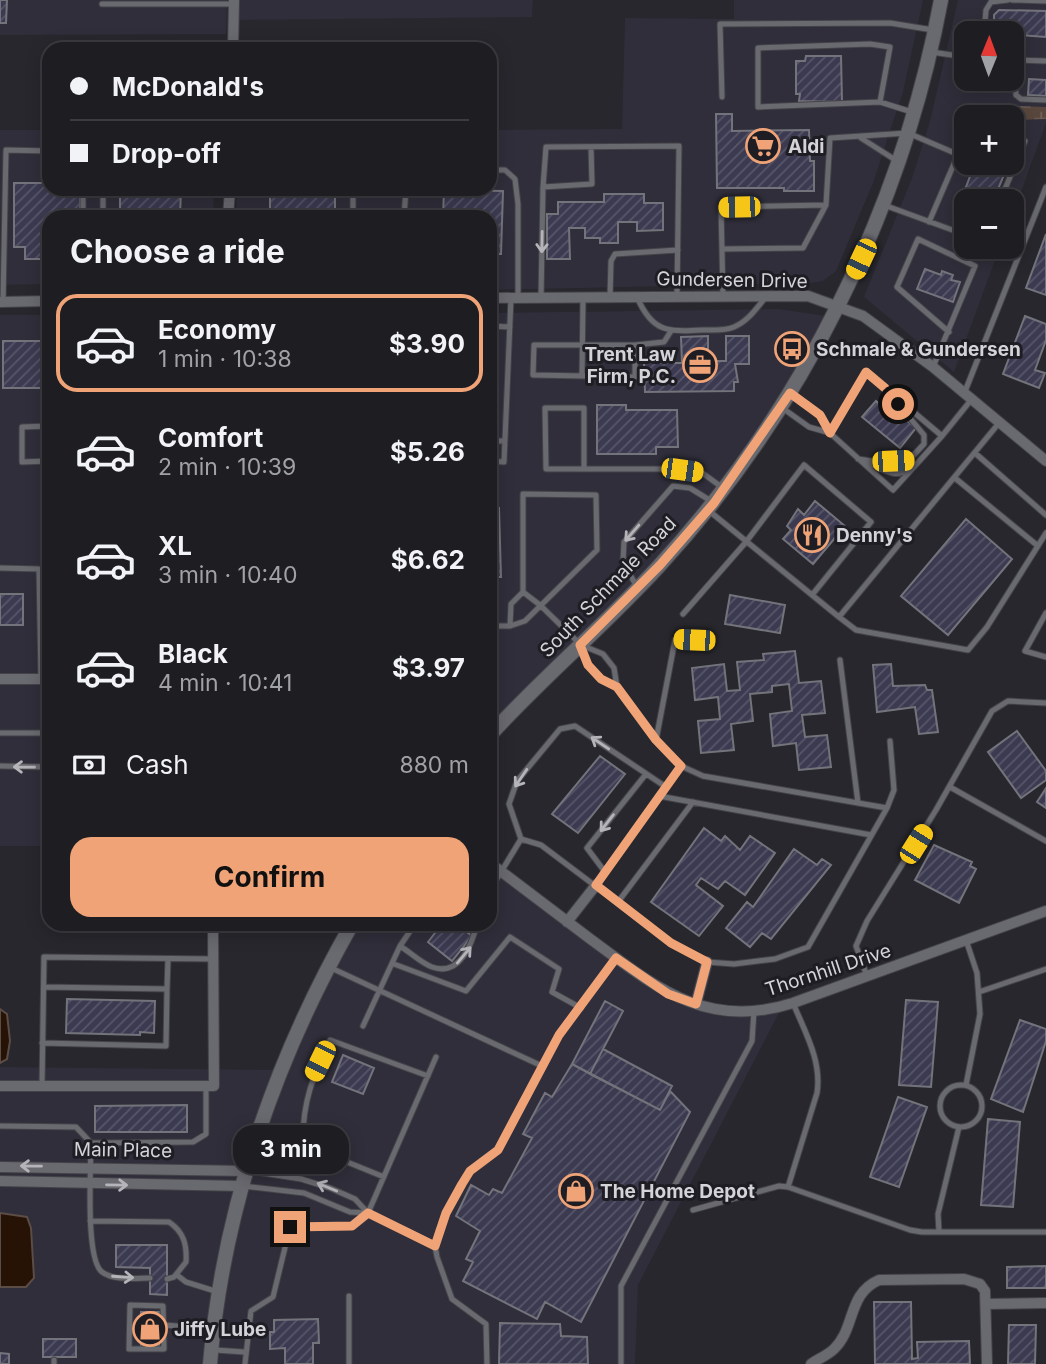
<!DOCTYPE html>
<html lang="en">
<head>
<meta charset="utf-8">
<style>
  :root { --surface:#1d1d22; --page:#25262a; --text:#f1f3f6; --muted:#a0a2a5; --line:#3b3b40; --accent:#efa377 }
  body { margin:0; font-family:Inter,sans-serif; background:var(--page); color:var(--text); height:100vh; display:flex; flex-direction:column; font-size:26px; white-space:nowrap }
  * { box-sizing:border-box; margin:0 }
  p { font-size:23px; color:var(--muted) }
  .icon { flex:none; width:38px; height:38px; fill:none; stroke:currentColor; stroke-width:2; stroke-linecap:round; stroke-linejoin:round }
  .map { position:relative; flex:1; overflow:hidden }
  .drawer { position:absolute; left:42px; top:210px; width:455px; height:721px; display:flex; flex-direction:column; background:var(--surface); border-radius:21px; box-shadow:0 4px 18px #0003,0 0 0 2px var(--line) }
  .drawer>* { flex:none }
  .hud { position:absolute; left:42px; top:42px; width:455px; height:154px; border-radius:21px; box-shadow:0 4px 18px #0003,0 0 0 2px var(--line); display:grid; align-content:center; height:154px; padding:0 28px; background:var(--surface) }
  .needle { width:46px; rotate:1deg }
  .fabs { position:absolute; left:954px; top:21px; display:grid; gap:14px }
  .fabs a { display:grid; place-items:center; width:70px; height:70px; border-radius:14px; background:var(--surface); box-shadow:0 4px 18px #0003,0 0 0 2px var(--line); font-size:35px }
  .end { position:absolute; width:32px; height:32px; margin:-16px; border:9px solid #efa377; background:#111; box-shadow:0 0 0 4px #111 }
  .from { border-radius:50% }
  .bubble { position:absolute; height:49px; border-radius:21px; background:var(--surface); box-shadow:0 4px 18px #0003,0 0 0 2px var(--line); font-size:23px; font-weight:700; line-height:49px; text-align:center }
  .car { position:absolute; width:21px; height:42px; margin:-21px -10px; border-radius:9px; box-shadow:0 0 5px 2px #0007; background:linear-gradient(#f5c518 24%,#345 0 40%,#f5c518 0 76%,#345 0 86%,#f5c518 0) }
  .hud b { display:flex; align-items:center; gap:24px; height:66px; font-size:26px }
  .hud b+b { border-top:2px solid var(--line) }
  .hud i { width:18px; height:18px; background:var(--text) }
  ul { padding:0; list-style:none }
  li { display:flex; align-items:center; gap:21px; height:98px; margin:0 14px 10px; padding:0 14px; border:4px solid transparent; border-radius:21px }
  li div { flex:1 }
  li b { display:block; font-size:26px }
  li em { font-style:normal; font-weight:700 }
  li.active { border-color:var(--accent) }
  li>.icon { width:63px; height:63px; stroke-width:1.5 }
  h2 { padding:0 28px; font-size:32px; line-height:84px }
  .pay { display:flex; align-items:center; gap:18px; height:77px; padding:0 28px; font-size:26px }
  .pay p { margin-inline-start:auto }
  .button { display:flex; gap:14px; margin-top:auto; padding:14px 28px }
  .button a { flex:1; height:80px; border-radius:21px; background:var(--accent); color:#111; font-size:28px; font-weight:700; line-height:80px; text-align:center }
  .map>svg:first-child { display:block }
</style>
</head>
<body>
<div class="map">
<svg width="1046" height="1364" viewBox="0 0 1046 1364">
  <defs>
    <pattern id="wetland-marsh" width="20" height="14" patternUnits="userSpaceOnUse" patternTransform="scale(1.75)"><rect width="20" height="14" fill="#59473d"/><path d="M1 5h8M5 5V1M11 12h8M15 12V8" fill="none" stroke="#706158"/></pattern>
    <pattern id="building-hatch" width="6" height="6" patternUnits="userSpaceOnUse" patternTransform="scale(1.75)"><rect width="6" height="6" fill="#3c3a51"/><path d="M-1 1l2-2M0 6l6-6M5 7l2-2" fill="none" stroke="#575669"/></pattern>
  </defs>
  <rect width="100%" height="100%" fill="#27272d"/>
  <path fill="#2f2e3a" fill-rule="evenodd" d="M0,0H227L226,34L0,35Z
    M239,0H533L532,17L238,20Z
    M734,0H923L903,92L873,183L836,271L823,281L812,283L490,290V217H236L237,189H490V130L622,129L625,18L734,19Z
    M958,0H1046V123L1012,217V201H966V247H1000L954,372L864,297L912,178L930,121ZM966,33H1012V79H966ZM966,117H1012V163H966Z
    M0,130H49V189H213L214,217H49V284L0,285Z
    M779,309L826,316L797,374L709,508L490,732V313Z
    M0,315H49V846H0Z
    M490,868L651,988L693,1007L781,1009L638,1285L635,1364H216L228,1268L250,1175L289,1066L334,967L360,924H490Z
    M0,1067L279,1070L239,1179L209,1364H0Z"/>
  <path fill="url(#wetland-marsh)" d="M991,105L1046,107V119L1012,120V117H991Z"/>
  <path fill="#271206" stroke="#5b4c45" stroke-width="2" d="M0,1009L7,1014L10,1041L7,1059L0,1063Z
    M0,1213L27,1217L31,1228L34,1278L26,1287H0Z"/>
  <path fill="url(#building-hatch)" stroke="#73737b" stroke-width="2" d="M0,0H7L6,23H0Z
    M999,10L1046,11V37L994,33V15Z
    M806,56H841L842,102L799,101L800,94H796V61H805Z
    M1029,79L1046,80V96L1028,95Z
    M716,114H732V131L809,130L810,161H814V191H784V188H717Z
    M975,163H1009L993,201H966V227L953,222Z
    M14,183H49V189H80V217H49V259H25V247H14Z
    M120,189H181L180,217H120Z
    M270,189H335V217H270Z
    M444,190L503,191L501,254H490V217H426L443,216Z
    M604,194H644V203H663V230L637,231V222H618V243H600V238H585V228H569L570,259H547V214H558V202H604Z
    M1046,234V295L1026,288Z
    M925,269L941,275L942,271L953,275L951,280L960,282L953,302L917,289Z
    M1025,316L1046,324V340L1035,370L1045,373L1039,388L1003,374Z
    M708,336V361H726V336H749V364H735L738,382H734V391L645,392L644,363H682L681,337Z
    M3,341H46V344H49V388H3Z
    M876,401L887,411L891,407L916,428L900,448L862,417Z
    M597,405H626V410H677L678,447H656V454H597Z
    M815,501L845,526L813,564L783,539L791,530L787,526L798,509L804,515Z
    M490,508H499L501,577H497V583L490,590Z
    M966,519L1012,559L948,635L901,596Z
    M0,594H23V625H0Z
    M730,595L785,605L780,633L725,624Z
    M795,651L799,683L821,681L825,713L802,715L805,737L827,735L831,767L799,770L796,743L773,746L770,714L792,711L789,684L772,686V692L750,694L753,721L731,724L734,750L701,753L698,721L720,719L718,697L695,700L692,668L724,664L727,691L740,690L737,662L764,660L763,654Z
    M891,664L893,686L925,685L927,690H932L938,732L919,734L915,707L877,712L873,665Z
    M1017,731L1046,771V780L1021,798L988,752Z
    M600,756L625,774L578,833L552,814Z
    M1046,788V808L1037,802Z
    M704,828L721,841L725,836L740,850L750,836L775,853L745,895L725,881L718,889L701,878L696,885L723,906L699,936L651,902Z
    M934,845L972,862L970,866L976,869L959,903L915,880Z
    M794,849L817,865L822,859L831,865L771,939L762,933L750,947L726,928L747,902L753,907Z
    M442,924H456L472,936L452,961L428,942Z
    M67,999L155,1001L154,1033L140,1032V1035L66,1033Z
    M906,1000L938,1002L931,1087L899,1085Z
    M605,1001L623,1011L590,1074L572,1064Z
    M1020,1020L1046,1029V1041L1023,1112L991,1099Z
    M603,1049L672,1086L660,1110L590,1074Z
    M343,1055L374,1068L363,1094L332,1082Z
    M572,1064L660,1110L670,1091L690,1112L581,1322L545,1302L537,1319L463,1281L473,1262L466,1259L480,1231L456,1216L471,1185L489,1195L493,1189L502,1193L532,1138L523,1134L545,1093L552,1097Z
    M898,1097L927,1107L899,1187L870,1177Z
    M187,1105V1132H95V1106Z
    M988,1119L1020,1122L1013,1207L981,1205Z
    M116,1245H167V1295L150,1294V1268L116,1267Z
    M1046,1266V1288H1007V1267Z
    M874,1302H911L912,1359L918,1358L917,1342L969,1341L970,1364H875Z
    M141,1312H160L159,1345H141Z
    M318,1319L319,1343H313V1364H285V1348L270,1349V1332H274V1320Z
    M500,1323L560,1324L561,1336L587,1337L588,1364H499Z
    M1009,1325H1036L1035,1364H1008Z
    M43,1339H76V1357H43Z
    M0,1353L9,1354V1364H0Z"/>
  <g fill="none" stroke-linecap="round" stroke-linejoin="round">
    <g stroke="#434348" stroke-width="7">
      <path id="lane" d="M1012,0L1046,1
        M102,4H233
        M984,33L986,10L991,2L1008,0
        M931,52L966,57
        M1014,60L1016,95L1021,99L1046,100
        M1014,60L1046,61
        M722,97L720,24L890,23L933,30
        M880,102L890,47L870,44L758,48V107L880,102L912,112
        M861,138L897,161
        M490,170H505L515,179L518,204V298
        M543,187L592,184L591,147
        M103,189V217
        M1000,201L1025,141L1012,136
        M884,205L966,235
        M83,217V189
        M353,217V189
        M404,217L406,189
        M929,222L966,136
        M722,249L803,248L826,205L830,138L908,133L957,154
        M723,296L721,207L826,205
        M610,297L611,261L615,254L678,250
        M637,297C652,332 667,332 702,330C712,330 725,331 734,327C748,321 756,309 765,298
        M541,298L543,187L546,147L679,146L677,297
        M3,302L6,150L49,151
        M490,326L510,327
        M635,345V377L533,375L534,345H635L664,342L671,331
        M933,367L975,266L918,239L897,287L949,332
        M582,376L583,299
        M790,393L820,415L830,433L893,490L942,436L971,400
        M964,394L1046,187
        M781,407L809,427L830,433
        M49,426L22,427V462L49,461
        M830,433L866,372L942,436
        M490,441H505
        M975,453L1046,515
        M858,459L878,462L908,461L924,444V435L894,399
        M490,461L504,462L511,298
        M864,461C878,467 905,486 908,461
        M584,469V408H545L546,469H682L701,472L723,488
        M955,478L1038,546
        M708,510L839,617L999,423
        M0,568L39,569L41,679
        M637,587L623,562L624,542L673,486L690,488L711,501
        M523,592L540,605L581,645L603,654L614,668L617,687
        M1046,613L1025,651L1046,657
        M683,614L746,542L804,465L871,522L812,595
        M839,617L856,630L968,650L987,627L1046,533
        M490,626H510L525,621L597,550L596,495L523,494V592L511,604L510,626
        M582,648L588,665L601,679L617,687L656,740L681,766L703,776L887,808
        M840,660L858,803
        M490,663V664
        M0,733H49
        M656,740L675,640L712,641
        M0,766L49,767
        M950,787L1046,841
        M659,796L871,835
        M521,839L541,845L671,943L707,962L734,964L775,959L808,947L887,808L894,790L890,741
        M605,872L587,848L646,774
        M596,885L681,766
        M490,890L521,839L509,804L517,781L560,729L575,726L666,787
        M618,902L693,802
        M464,924L475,932
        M966,940L977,973L980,1014L966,1085
        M400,946C410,952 421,963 432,967C460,977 472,944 477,924
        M394,964L466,991L510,937L559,969L552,992L581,1008
        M329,967L542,1066
        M867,976L856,946L867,921L936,810L992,711L1008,701L1046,703
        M167,989L168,959
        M979,992L1046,969
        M363,1026L400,946L415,924
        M42,1043L166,1046L167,989L44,987
        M42,1085L44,957L213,959
        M940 1106a21 21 0 1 1 42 0a21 21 0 1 1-42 0Z
        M0,1126L76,1127L91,1143C91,1167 85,1259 102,1272C114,1281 136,1278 150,1278
        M91,1143L193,1142L206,1134V1086
        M249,1171L301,1179L330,1188L355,1199L368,1213L435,1246
        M384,1177L303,1144C302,1102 313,1077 330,1040L428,1076
        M243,1186L304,1193L350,1212L368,1213
        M788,1187L910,1230L922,1232H1046
        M693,1210L779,1186L788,1187L817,1093C822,1061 805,1032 793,1003
        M90,1221L169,1222C184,1232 187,1245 186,1262L174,1277L167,1279
        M939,1232L938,1214L959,1127
        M177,1275L186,1282L218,1292
        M130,1305L163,1306L164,1349H129Z
        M164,1325L213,1329
        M215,1350L244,1352
        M54,1360V1364
        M245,1364L251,1311L273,1297L290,1227L352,1226L368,1213L436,1057
        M349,1364V1296
        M487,1364L486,1324L452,1299L437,1257L435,1246L439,1230L462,1183L470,1171L498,1150L559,1035L616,958
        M621,1364V1286L752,1041L754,1011"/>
    </g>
    <g stroke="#434348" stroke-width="12">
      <path id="street" d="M233,49L234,0
        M228,217L230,189
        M490,298L808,296L863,316L933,367L1046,461
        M0,302L49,301
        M0,679H49
        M490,863C523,888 556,913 589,938C654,986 706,1031 793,1003L1046,911
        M567,922L596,885
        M696,1004L707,962
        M0,1086H214L213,924
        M0,1167L246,1171
        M0,1181L242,1186
        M987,1304L1046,1303
        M811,1364C818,1359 828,1355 834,1349C856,1328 847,1294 879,1280L964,1279L980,1284L985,1291L987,1364"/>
    </g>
    <g stroke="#434348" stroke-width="16">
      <path id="secondary" d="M490,735C544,676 605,625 659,566C803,409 902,210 941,0
        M210,1364C223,1209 275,1059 352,924"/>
    </g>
    <use href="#lane" stroke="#696970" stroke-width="5"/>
    <use href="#street" stroke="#696970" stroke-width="10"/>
    <use href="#secondary" stroke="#696970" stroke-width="14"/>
  </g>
  <defs><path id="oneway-shaft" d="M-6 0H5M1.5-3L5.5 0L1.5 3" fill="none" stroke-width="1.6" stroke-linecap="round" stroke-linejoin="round" transform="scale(1.75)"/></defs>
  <g stroke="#b4b4b9">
    <use href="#oneway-shaft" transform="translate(542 242) rotate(91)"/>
    <use href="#oneway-shaft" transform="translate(632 533) rotate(131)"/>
    <use href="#oneway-shaft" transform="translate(600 743) rotate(-146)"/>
    <use href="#oneway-shaft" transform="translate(24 767) rotate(-179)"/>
    <use href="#oneway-shaft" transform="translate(521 778) rotate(124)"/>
    <use href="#oneway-shaft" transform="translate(607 823) rotate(128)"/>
    <use href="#oneway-shaft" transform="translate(464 955) rotate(-50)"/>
    <use href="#oneway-shaft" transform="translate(31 1166) rotate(-179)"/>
    <use href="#oneway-shaft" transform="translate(117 1185) rotate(1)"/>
    <use href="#oneway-shaft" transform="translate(327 1187) rotate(-158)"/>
    <use href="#oneway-shaft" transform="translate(123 1277) rotate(4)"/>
  </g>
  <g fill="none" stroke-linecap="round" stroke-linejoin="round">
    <path stroke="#efa377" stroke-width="9" d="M290,1227L352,1226L368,1213L435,1246L446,1213L462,1184L470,1171L498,1150L559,1035L616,958L668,994L696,1004L707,962L671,943L596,885L681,766L656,740L617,687L601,679L588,665L580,645L660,565L714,503L790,393L820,415L830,433L866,372L885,388L898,404"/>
  </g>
  <defs>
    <g id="supermarket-ring" transform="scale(1.75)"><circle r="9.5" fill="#1d1d23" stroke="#efa377" stroke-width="1.5"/><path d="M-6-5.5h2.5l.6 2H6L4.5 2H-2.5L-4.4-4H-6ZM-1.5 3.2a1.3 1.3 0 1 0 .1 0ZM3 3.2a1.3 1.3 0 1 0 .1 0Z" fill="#efa377"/></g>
    <g id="bus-ring" transform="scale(1.75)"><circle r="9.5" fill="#1d1d23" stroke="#efa377" stroke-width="1.5"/><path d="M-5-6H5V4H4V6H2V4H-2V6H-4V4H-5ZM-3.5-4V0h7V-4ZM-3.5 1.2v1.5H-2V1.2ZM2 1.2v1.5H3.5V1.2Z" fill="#efa377"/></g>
    <g id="office-ring" transform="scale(1.75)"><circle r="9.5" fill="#1d1d23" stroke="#efa377" stroke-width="1.5"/><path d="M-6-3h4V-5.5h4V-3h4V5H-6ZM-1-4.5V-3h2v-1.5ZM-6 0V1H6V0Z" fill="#efa377"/></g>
    <g id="restaurant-ring" transform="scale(1.75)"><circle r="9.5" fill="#1d1d23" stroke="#efa377" stroke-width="1.5"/><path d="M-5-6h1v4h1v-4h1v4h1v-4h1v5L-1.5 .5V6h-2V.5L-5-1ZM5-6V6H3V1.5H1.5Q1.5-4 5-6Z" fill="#efa377"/></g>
    <g id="shop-ring" transform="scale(1.75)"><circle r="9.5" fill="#1d1d23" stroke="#efa377" stroke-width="1.5"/><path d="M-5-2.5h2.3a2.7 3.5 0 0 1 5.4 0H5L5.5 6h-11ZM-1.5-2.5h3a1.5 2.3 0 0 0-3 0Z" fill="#efa377"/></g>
  </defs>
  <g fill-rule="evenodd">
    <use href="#supermarket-ring" x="763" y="146"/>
    <use href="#bus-ring" x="792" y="349"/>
    <use href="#office-ring" x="700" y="365"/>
    <use href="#restaurant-ring" x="812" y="535"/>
    <use href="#shop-ring" x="576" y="1191"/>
    <use href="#shop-ring" x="150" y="1329"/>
  </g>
  <g text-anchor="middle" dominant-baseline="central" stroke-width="6" stroke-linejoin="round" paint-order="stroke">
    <g font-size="19" font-weight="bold" fill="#d4d4d8" stroke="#1d1d23" text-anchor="start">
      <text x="788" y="146">Aldi</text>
      <text x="816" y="349">Schmale &amp; Gundersen</text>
      <text x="676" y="354" text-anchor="end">Trent Law<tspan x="676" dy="22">Firm, P.C.</tspan></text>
      <text x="836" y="535">Denny's</text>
      <text x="600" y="1191">The Home Depot</text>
      <text x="174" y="1329">Jiffy Lube</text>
    </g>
    <g font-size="19" fill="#d4d4d8" stroke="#1d1d23">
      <text transform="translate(732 280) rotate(1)">Gundersen Drive</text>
      <text transform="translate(608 587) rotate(-46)">South Schmale Road</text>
      <text transform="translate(828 970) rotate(-18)">Thornhill Drive</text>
      <text transform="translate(123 1150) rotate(1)">Main Place</text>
    </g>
  </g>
</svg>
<div class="fabs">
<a><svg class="needle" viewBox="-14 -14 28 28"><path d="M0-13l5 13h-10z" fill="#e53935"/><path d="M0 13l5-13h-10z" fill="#a0a2a5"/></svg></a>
<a>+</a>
<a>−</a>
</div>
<i class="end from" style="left:898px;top:404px"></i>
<i class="end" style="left:290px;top:1227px"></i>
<div class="bubble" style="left:233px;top:1125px;width:116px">3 min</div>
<i class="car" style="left:739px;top:207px;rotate:269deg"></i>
<i class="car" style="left:861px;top:259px;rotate:205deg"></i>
<i class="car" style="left:893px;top:461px;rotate:88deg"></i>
<i class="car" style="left:682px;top:470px;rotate:98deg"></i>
<i class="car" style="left:694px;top:640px;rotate:272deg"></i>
<i class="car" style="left:916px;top:844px;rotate:32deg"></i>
<i class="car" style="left:320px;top:1061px;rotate:206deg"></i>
<div class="hud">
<b><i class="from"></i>McDonald's</b>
<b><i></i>Drop-off</b>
</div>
<section class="drawer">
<h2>Choose a ride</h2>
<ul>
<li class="active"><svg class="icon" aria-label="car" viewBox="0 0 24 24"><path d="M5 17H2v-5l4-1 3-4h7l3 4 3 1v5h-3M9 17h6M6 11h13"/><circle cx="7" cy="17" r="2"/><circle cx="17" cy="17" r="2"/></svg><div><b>Economy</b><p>1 min · 10:38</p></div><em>$3.90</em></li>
<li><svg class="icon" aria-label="car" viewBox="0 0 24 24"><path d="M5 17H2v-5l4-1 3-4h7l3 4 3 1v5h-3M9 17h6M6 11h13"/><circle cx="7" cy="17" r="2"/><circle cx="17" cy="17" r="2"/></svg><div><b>Comfort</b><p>2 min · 10:39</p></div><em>$5.26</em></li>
<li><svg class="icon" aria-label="car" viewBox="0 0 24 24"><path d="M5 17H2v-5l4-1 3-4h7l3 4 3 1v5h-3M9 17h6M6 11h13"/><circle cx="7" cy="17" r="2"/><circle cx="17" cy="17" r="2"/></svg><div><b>XL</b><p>3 min · 10:40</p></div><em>$6.62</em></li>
<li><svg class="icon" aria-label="car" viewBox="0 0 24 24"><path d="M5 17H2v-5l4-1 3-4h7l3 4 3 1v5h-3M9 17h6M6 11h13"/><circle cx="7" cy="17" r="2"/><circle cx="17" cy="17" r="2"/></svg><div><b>Black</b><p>4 min · 10:41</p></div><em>$3.97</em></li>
</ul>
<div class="pay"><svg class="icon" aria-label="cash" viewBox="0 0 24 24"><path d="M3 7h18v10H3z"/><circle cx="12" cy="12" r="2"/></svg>Cash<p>880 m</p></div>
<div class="button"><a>Confirm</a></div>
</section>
</div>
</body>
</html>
